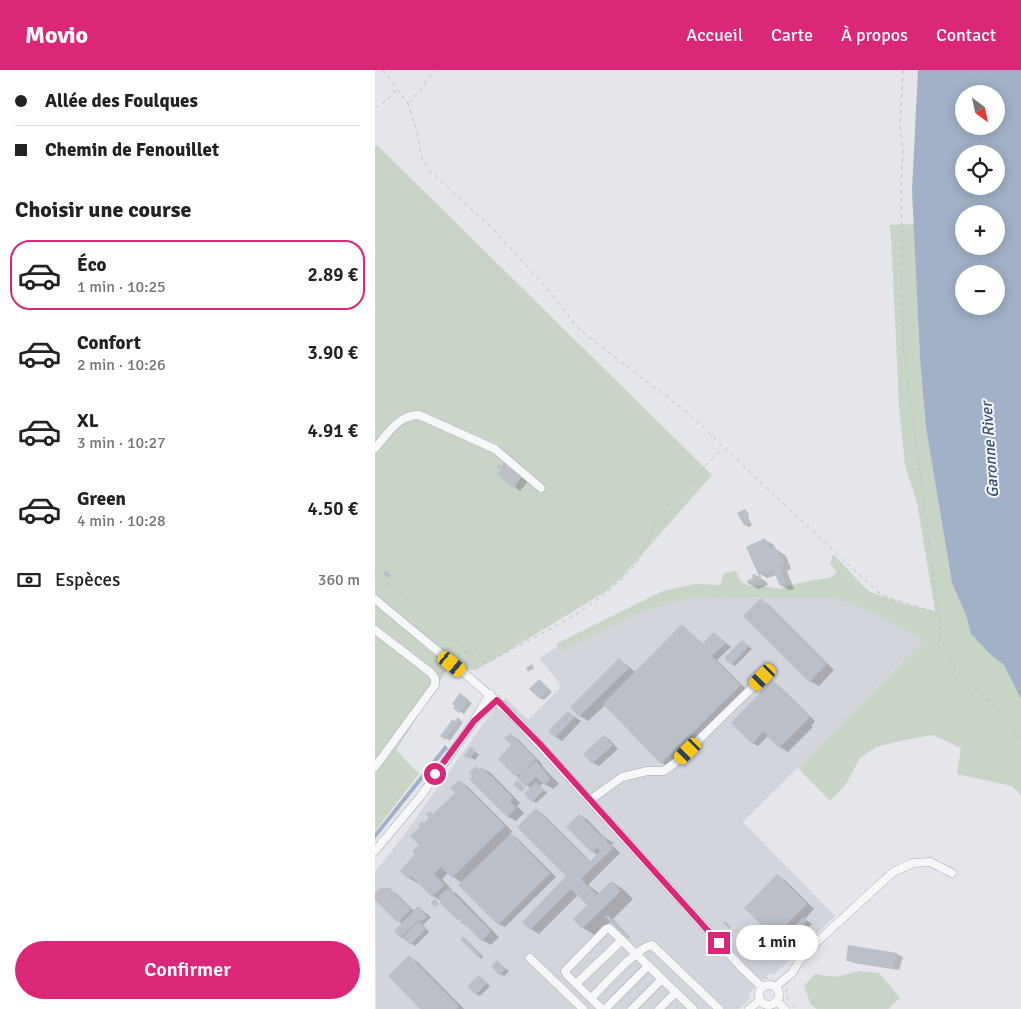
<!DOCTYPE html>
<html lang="fr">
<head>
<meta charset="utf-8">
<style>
  :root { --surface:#fff; --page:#f2f2f2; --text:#222; --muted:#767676; --line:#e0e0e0; --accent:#db2777 }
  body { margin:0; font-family:Signika,sans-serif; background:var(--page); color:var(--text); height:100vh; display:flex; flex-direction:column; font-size:19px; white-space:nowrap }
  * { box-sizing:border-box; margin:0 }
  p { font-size:16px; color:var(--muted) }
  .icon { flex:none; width:28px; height:28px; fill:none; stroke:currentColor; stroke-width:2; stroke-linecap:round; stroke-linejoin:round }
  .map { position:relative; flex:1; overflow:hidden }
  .details { display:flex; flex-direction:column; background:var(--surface); width:375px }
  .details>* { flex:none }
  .guide { display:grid; align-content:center; height:110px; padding:0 15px; background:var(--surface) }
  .needle { width:32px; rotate:147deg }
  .fabs { position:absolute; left:580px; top:15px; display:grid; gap:10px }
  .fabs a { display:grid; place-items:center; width:50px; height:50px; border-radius:50%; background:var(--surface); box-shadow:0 2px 12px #0003; font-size:25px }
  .end { position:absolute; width:22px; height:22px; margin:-11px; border:6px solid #db2777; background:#fff; box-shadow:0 0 0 2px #fff }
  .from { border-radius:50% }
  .bubble { position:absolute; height:35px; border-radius:18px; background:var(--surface); box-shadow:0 2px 12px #0003; font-size:16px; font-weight:600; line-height:35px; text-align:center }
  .car { position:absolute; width:15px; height:30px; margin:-15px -8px; border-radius:6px; box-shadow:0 0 4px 1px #0007; background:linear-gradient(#f5c518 24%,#345 0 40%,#f5c518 0 76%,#345 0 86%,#f5c518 0) }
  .guide b { display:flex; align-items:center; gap:18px; height:48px; font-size:19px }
  .guide b+b { border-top:1px solid var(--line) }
  .guide i { width:12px; height:12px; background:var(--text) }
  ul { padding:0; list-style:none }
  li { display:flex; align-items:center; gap:15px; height:70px; margin:0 10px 8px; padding:0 5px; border:2px solid transparent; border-radius:20px }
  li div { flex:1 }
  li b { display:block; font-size:19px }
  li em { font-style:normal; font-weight:600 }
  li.active { border-color:var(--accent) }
  li>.icon { width:45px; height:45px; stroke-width:1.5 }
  h2 { padding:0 15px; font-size:22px; line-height:60px }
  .pay { display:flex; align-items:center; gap:12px; height:55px; padding:0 15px; font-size:19px }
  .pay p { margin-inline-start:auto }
  .cta { display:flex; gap:10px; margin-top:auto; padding:10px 15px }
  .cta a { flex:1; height:58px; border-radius:30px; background:var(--accent); color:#fff; font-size:20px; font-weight:600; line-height:58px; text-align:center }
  header { display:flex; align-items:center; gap:30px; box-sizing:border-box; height:70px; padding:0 25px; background:var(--accent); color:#fff }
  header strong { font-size:24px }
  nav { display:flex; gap:28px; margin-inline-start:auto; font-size:18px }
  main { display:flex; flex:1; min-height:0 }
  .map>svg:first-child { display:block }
</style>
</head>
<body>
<header>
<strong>Movio</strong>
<nav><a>Accueil</a><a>Carte</a><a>À propos</a><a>Contact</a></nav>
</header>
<main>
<section class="details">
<div class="guide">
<b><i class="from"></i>Allée des Foulques</b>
<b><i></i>Chemin de Fenouillet</b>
</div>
<h2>Choisir une course</h2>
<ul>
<li class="active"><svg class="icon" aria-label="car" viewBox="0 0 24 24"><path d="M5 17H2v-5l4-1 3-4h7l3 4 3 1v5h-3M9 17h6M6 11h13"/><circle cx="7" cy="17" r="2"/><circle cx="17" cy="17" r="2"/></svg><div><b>Éco</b><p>1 min · 10:25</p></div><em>2.89 €</em></li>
<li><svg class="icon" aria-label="car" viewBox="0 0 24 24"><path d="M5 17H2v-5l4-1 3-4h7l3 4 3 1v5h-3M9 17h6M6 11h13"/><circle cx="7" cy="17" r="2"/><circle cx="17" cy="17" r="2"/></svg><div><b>Confort</b><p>2 min · 10:26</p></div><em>3.90 €</em></li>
<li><svg class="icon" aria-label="car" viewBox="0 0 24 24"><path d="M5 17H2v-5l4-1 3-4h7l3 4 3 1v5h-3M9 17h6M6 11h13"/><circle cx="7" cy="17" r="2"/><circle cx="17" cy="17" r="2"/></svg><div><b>XL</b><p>3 min · 10:27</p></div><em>4.91 €</em></li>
<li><svg class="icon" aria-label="car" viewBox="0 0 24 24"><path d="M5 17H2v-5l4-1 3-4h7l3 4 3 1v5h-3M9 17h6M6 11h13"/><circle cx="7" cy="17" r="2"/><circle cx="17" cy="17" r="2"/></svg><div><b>Green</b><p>4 min · 10:28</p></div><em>4.50 €</em></li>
</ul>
<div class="pay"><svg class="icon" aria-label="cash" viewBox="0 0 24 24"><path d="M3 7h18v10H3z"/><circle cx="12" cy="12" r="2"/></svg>Espèces<p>360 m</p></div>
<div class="cta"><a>Confirmer</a></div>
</section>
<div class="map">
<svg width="646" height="939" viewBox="0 0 646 939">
  <rect width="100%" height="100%" fill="#e4e6eb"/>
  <path fill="#d2d5dc" d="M302,520L487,522L562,559L368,752L460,846L400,904L393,905L375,922L374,929L364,939H1L0,802L26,769L117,642L130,628L153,650L185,618L184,612L164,588L201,566Z"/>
  <path fill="#c8d4c6" d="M2,75L337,405L246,508L230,522L101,600L73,599L21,680L44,704L0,761V77Z
    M539,154L545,289L551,358L577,513L591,545L596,564L616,585L629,595L646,629V725L637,716L582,704L586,678L558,665L529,670L501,677L485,688L471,714L455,731L423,698L549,570L488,538L456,527H372L308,529L263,543L186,581L181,574L288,521L321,514L345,515L349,503L361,501L366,512L374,516H388L405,519L419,514L457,507L462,501L455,494L458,484L493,521L533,535L560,541L542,433L530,395L524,335L516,164L514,155Z
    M485,901L504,903L525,928L513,939H442L436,935L429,916L440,904L460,907Z"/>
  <path fill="#a2b1c7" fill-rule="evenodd" d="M543,0H646V629L629,595L616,585L596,564L591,545L577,513L551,358L545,289L537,120ZM589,24H621V56H589ZM589,84H621V116H589ZM589,144H621V176H589ZM589,204H621V236H589Z
    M70,675L73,678L0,769V763Z"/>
  <path fill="#0003" d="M130,395L143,405L144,404L154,410L145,421L124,404Z
    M370,440L374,444L372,445L377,455L374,457L370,455Z
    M390,470L399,475L401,479L411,486L416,499L412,501L419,519L414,520L406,515L402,505L392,508L384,503Z
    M380,505L392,512L393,515L383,519L375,514L380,509Z
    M386,530L394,535L459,600L444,616L435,611L370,546Z
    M308,556L328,574L339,563L356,577L342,590L371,619L293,696L287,693L230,635L213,651L205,646L196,637L244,590L252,595L261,603Z
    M371,574L377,579L360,596L357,594Z
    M398,612L404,616L440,651L436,656L438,657L413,682L405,677L393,666L383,676L377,673Z
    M168,613L177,622L169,630L165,628Z
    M90,628L97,633L89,644L80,638Z
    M193,642L206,651L187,671L181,667Z
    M83,649L88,652L75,671L67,666Z
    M135,664L143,669L168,695L167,696L184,714L178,719L168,713L165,716L172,723L161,733L158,731L156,719L142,706Z
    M229,666L235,670L243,679L224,696L218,693Z
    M95,679L104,684L100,690L91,685Z
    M101,698L105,700L107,698L116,703L145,733L142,736L149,743L141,751L132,746Z
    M84,711L92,716L137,761L135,764L142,768L181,807L130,857L124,854L87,813L73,803L67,809L77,820L76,821L82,824L124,867L116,875L107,870L94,857L87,853L68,832L58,826L43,812L42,813L34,808L45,775L59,745L81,723Z
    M160,740L169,745L216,792L223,785L218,782L205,745L213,750L230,768L239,773L237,775L245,783L213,815L225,824L237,812L249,820L258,829L238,849L257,870L236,851L221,866L208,858L199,849L214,835L203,825L164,864L156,859L194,805Z
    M402,806L411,811L439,839L430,849L437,854L432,859L436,863L417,881L411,877L407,870L399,866Z
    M14,820L21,823L40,842L44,838L56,847L48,855L54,862L40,876L26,867L27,854L0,829V825Z
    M88,868L92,870L108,887L107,889L103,886Z
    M522,884L528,887L524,900L479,893L472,890Z
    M35,887L43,892L89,939H47Z
    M123,892L134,901L129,906L125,904Z
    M108,909L115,916L105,926L101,924Z"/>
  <path fill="#bbbfc7" d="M129,393L142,404L144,402L148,406L138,418L122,404L126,400L122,396L124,394L126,397Z
    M370,439L374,447L372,448L374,453L369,455L362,443Z
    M390,468L395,478L399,476L402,480L409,494L404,496L411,514L405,516L398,499L389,503L388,501L385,503L386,507L385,508L386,510L374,515L372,511L378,508L377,505L380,504L381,507L384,506L371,477Z
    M11,501L17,506L14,509L8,504Z
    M386,528L452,594L434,612L368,546Z
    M307,554L327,574L339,562L351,573L337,586L366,615L286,694L228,634Z
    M367,570L374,576L356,595L349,588Z
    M244,588L254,598L204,647L195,637Z
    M157,594L159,598L153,602L151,598Z
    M164,609L174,619L165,629L154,619Z
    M397,610L435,647L404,678L388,662L377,674L356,653Z
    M85,623L94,630L84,643L78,638L80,636L77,634Z
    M193,641L200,647L180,668L173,661Z
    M83,647L85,649L70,670L65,666L77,650L80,651Z
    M135,663L161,689L150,700L161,691L176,709L169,715L161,707L151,717L143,709L146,705L145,704L141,707L123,689L136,675L129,668Z
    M229,665L238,675L217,694L208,684Z
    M95,677L101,680L95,689L89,686Z
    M100,696L104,700L107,697L138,728L135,731L141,738L132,747L94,709L97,706L94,703Z
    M84,710L130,756L77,808L66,797L59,804L70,815L57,827L36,806L33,809L25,801L40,784L37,781L44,775L35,766L45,757L43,755L47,751L49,753L54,748L51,744L55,741L58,744L80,723L75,718Z
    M142,710L150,718L146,722L138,714Z
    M161,712L169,720L157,732L149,724Z
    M161,738L215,792L225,781L222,778L217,783L191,757L204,744L227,767L229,765L231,768L230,770L235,775L236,773L238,775L236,776L238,778L206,809L222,825L236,811L246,821L207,859L198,849L212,835L196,819L155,860L147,852L191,806L142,757Z
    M136,763L175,803L123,855L83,815Z
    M402,804L432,834L399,867L369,838Z
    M9,818H15L36,839L23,853L0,830V823L4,819Z
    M73,818L116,861L106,871L88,852L86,854L84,848L82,850L80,848L81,845L79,847L65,833L67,831L63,827Z
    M60,829L64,834L60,837L56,833Z
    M43,836L52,847L46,852L44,850L25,868L19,861Z
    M233,845L255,867L253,869L230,847Z
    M428,847L432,850L427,855L430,858L410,878L403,872Z
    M44,851L51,859L35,875L28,867Z
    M350,851L356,857L354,859L348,853Z
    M88,866L105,885L103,887L85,869Z
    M473,875L522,883L520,892H518V898L471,891Z
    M34,885L84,936L81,939H45L13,906Z
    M122,890L131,899L124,905L116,896Z
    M104,905L112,913L101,925L92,916Z"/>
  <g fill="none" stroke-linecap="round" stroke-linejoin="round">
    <g stroke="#a9adb5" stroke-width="9">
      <path id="minor" d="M0,378C12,365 24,344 44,345L120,379L166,418
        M0,529C48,570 98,608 143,651L367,898L387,917
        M0,560L55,602L60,608V615L0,697
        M102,648L122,630
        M215,730L247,707L272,701H289L300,693L388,607
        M0,781L45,727L99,651L115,624
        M155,888L208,939
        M201,914L247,870
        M384 925a10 10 0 1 1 20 0a10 10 0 1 1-20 0Z
        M400,917L417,903L425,890L444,870L518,802L538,793L555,792L577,803
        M216,928C228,917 263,876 277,875L344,939
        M401,931L410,939
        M227,939L192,905L190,901L231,859L234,858L318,939
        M230,939L273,896
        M257,939L287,909
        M284,939L301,922
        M374,939L385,930"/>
    </g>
    <path stroke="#bec0c6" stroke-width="1" stroke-dasharray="4 4" stroke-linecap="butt" d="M8,0L33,34L41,58L47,89L56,102L118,159L176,223L204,259L229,279L317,346L349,378L503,522L515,528L562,543
      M528,0L525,57L528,81L526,115L527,185L526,212L529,282L566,565C575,603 597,613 622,639C631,648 639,659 646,670
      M34,33L47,18L59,0
      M0,38L12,30L21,20
      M0,502L93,581
      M82,585L86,582H94L105,592H114C163,564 222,540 259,496C270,483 273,465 282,452C298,426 325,400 348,379
      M66,604L69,596
      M389,908H398
      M413,930L411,923L413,917
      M417,935L422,939"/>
    <use href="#minor" stroke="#f6f7f9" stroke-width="8"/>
  </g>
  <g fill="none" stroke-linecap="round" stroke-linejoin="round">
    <path stroke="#db2777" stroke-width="6" d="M60,704L99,651L122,630L165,674L344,873"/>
  </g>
  <g text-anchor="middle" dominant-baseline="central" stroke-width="4" stroke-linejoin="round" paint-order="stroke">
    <g font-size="16" font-style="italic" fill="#3a4e73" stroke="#f4f5f8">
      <text transform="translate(615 380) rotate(-94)">Garonne River</text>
    </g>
  </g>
</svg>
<div class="fabs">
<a><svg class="needle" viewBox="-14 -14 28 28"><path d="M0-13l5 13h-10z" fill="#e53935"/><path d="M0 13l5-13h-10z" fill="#767676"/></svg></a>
<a><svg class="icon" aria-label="locate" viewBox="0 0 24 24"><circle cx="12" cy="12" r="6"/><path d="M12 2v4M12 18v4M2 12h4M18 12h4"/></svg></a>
<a>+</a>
<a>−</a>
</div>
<i class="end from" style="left:60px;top:704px"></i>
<i class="end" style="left:344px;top:873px"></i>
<div class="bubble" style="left:361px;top:855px;width:82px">1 min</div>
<i class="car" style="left:77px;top:594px;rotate:129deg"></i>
<i class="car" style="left:388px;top:607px;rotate:225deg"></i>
<i class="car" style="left:313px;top:681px;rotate:226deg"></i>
</div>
</main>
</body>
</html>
